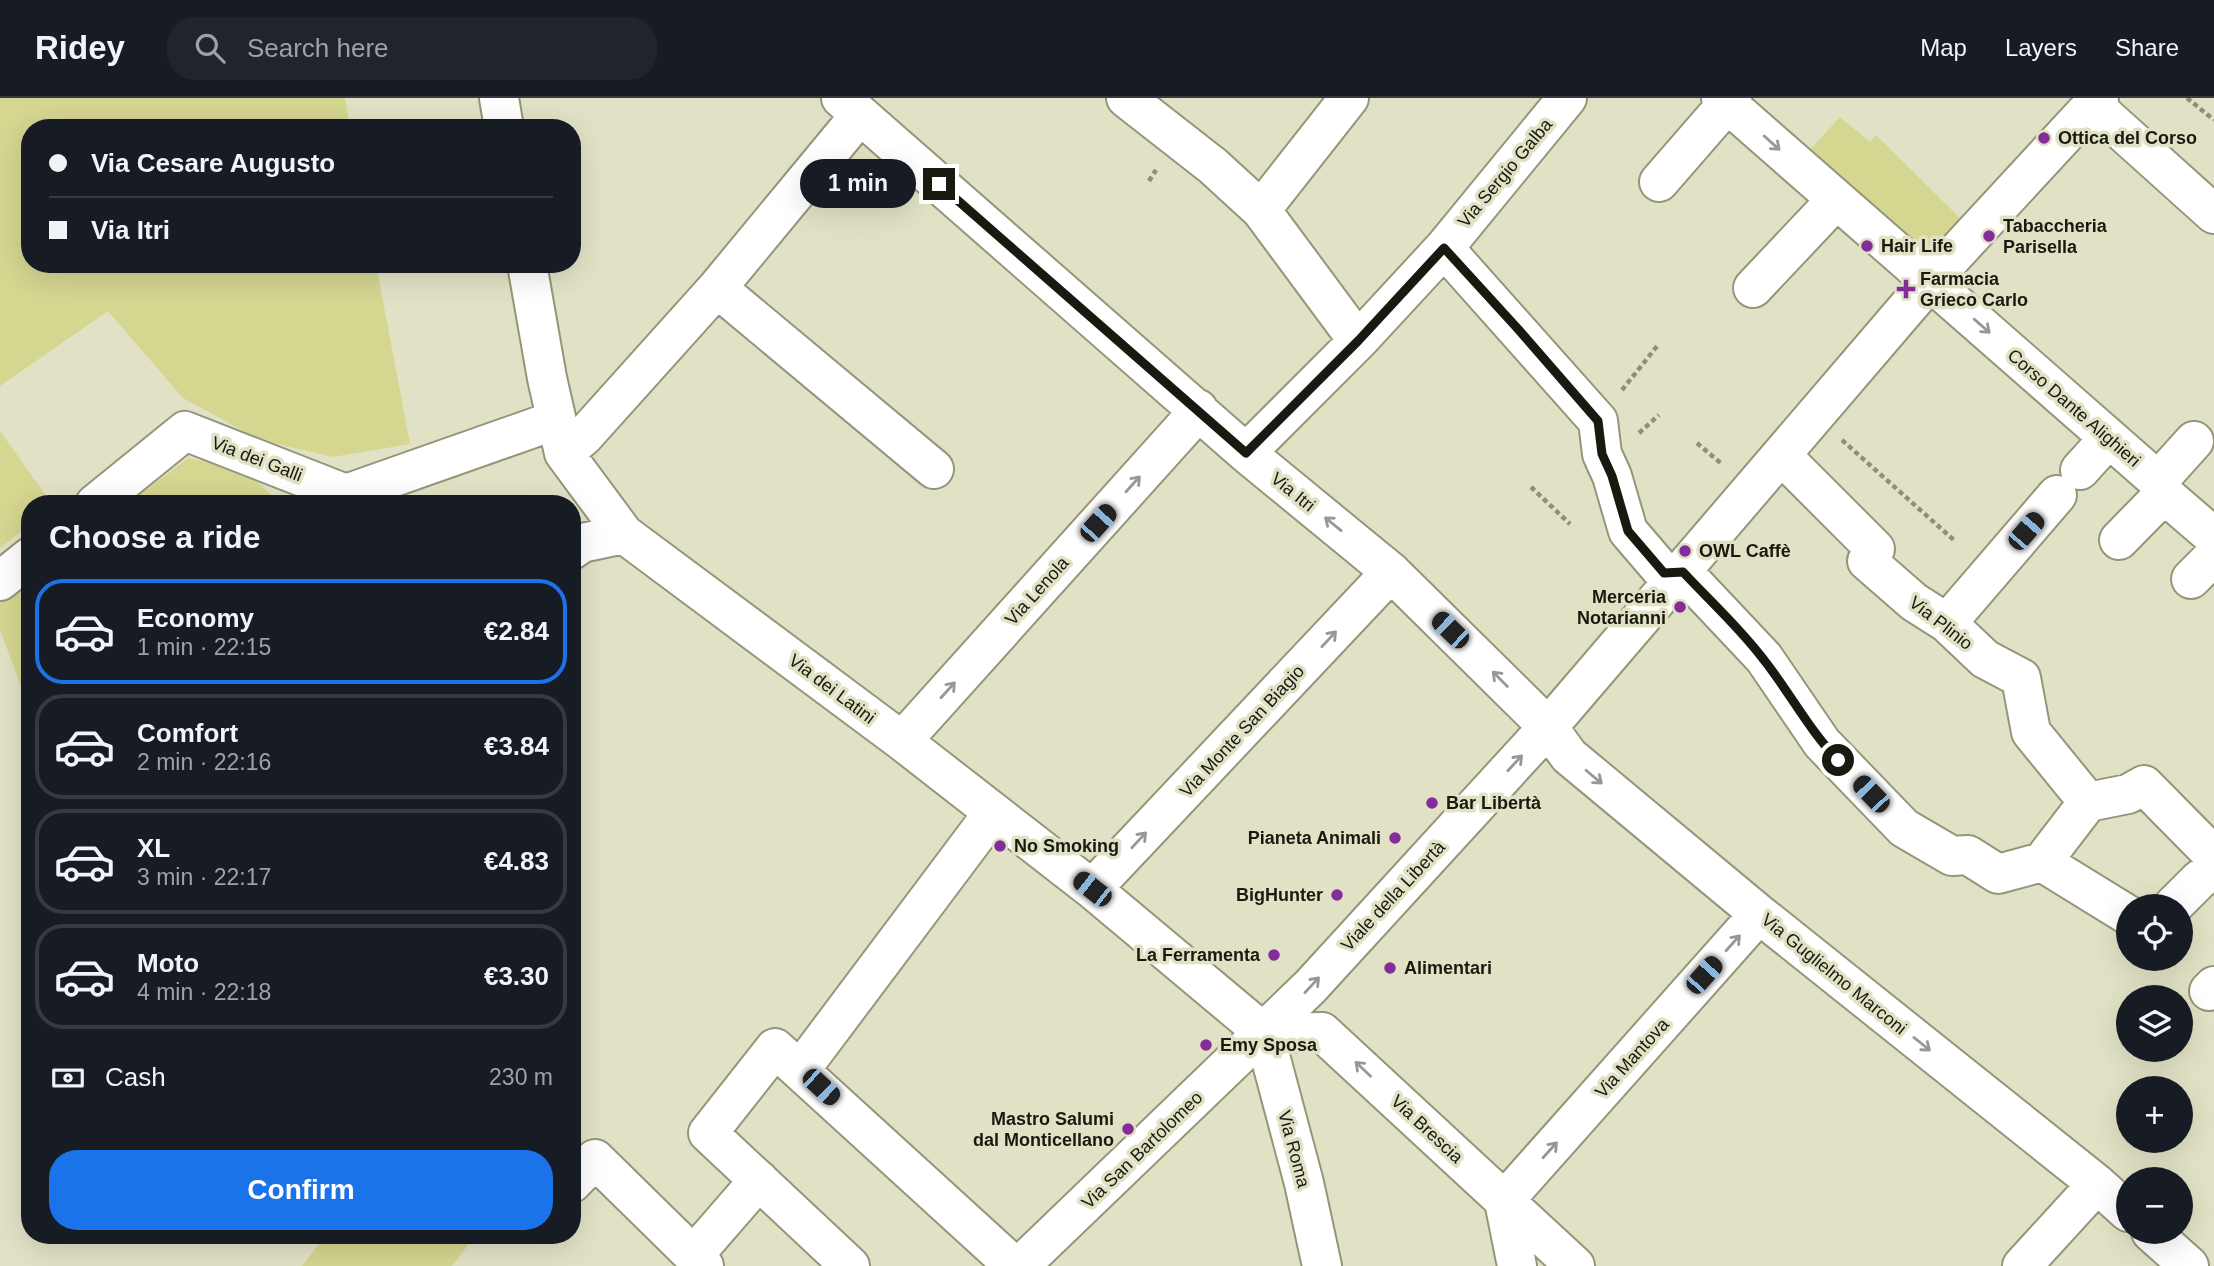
<!DOCTYPE html>
<html lang="en">
<head>
<meta charset="utf-8">
<style>
  :root { --surface:#171b24; --page:#20242c; --text:#f1f3f6; --muted:#9ea1a6; --line:#363941; --accent:#1a73e8 }
  body { margin:0; font-family:Arial,sans-serif; background:var(--page); color:var(--text); height:100vh; display:flex; flex-direction:column; font-size:26px; white-space:nowrap }
  * { box-sizing:border-box; margin:0 }
  p { font-size:23px; color:var(--muted) }
  .icon { flex:none; width:38px; height:38px; fill:none; stroke:currentColor; stroke-width:2; stroke-linecap:round; stroke-linejoin:round }
  .map { position:relative; flex:1; overflow:hidden }
  .drawer { position:absolute; left:21px; top:397px; width:560px; height:749px; display:flex; flex-direction:column; background:var(--surface); border-radius:28px; box-shadow:0 7px 28px #0002 }
  .drawer>* { flex:none }
  .top-card { position:absolute; left:21px; top:21px; width:560px; height:154px; border-radius:28px; box-shadow:0 7px 28px #0002; display:grid; align-content:center; height:154px; padding:0 28px; background:var(--surface) }
  .controls { position:absolute; left:2116px; top:796px; display:grid; gap:14px }
  .controls a { display:grid; place-items:center; width:77px; height:77px; border-radius:50%; background:var(--surface); box-shadow:0 7px 28px #0002; font-size:35px }
  .end { position:absolute; width:32px; height:32px; margin:-16px; border:9px solid #191a0f; background:#fff; box-shadow:0 0 0 4px #fff }
  .from { border-radius:50% }
  .bubble { position:absolute; height:49px; border-radius:24px; background:var(--surface); box-shadow:0 7px 28px #0002; font-size:23px; font-weight:600; line-height:49px; text-align:center }
  .car { position:absolute; width:21px; height:42px; margin:-21px -10px; border-radius:9px; box-shadow:0 0 5px 2px #0007; background:linear-gradient(#222 24%,#8ab4d8 0 40%,#222 0 76%,#8ab4d8 0 86%,#222 0) }
  .top-card b { display:flex; align-items:center; gap:24px; height:66px; font-size:26px }
  .top-card b+b { border-top:2px solid var(--line) }
  .top-card i { width:18px; height:18px; background:var(--text) }
  ul { padding:0; list-style:none }
  li { display:flex; align-items:center; gap:21px; height:105px; margin:0 14px 10px; padding:0 14px; border:4px solid var(--line); border-radius:28px }
  li div { flex:1 }
  li b { display:block; font-size:26px }
  li em { font-style:normal; font-weight:600 }
  li.active { border-color:var(--accent) }
  li>.icon { width:63px; height:63px; stroke-width:1.5 }
  h2 { padding:0 28px; font-size:32px; line-height:84px }
  .pay { display:flex; align-items:center; gap:18px; height:77px; padding:0 28px; font-size:26px }
  .pay p { margin-inline-start:auto }
  .button { display:flex; gap:14px; margin-top:auto; padding:14px 28px }
  .button a { flex:1; height:80px; border-radius:28px; background:var(--accent); color:#fff; font-size:28px; font-weight:600; line-height:80px; text-align:center }
  header { display:flex; align-items:center; gap:42px; box-sizing:border-box; height:98px; padding:0 35px; background:var(--surface); border-bottom:2px solid var(--line) }
  header strong { font-size:33px }
  nav { display:flex; gap:38px; margin-inline-start:auto; font-size:24px }
  .search { width:490px; height:63px; background:var(--page); display:flex; align-items:center; gap:18px; box-sizing:border-box; padding:0 24px; border-radius:28px; color:var(--muted); font-size:26px }
  .map>svg:first-child { display:block }
</style>
</head>
<body>
<header>
<strong>Ridey</strong>
<div class="search"><svg class="icon" aria-label="search" viewBox="0 0 24 24"><circle cx="10" cy="10" r="6"/><path d="M15 15l6 6"/></svg>Search here</div>
<nav><a>Map</a><a>Layers</a><a>Share</a></nav>
</header>
<div class="map">
<svg width="2214" height="1168" viewBox="0 0 2214 1168">
  <rect width="100%" height="100%" fill="#e1e2c5"/>
  <path fill="#d5d690" d="M0,0H345L350,30H30V166H376L410,346L333,359L260,342L183,300L108,213L0,288Z
    M1840,19L1870,44L1876,37L1966,126L1931,164L1807,55Z
    M0,333L52,406H30V426L0,450Z
    M188,360L245,371L280,406H128Z
    M30,480V612L0,532V503Z
    M325,1138H475L452,1168H302Z"/>
  <g fill="none" stroke-linecap="round" stroke-linejoin="round">
    <g stroke="#95957a" stroke-width="42">
      <path id="minor" d="M499,0L504,30
        M841,0L1246,355L1391,474L1548,629L1569,658L1759,816L2097,1086L2128,1114
        M1126,0L1213,68L1261,112L1358,243
        M1721,0L2158,383L2164,396L2214,439
        M2092,0L2105,18L2214,116
        M1659,84L1732,0
        M1261,112L1349,0
        M1444,150L1598,323L1602,356L1612,378L1628,433L1664,475L1683,474L1764,560L1822,645L1904,730L1952,758L1968,757L1998,776L2042,764L2128,817
        M527,166L547,280L564,355L624,436L902,643L1092,791L1264,935
        M717,190L934,371
        M1753,190L1836,102
        M564,355L584,338L717,190L860,17
        M1246,355L1358,243L1444,150L1567,0
        M1782,358L1875,451L1867,463L1914,504L1947,525L1985,561L2021,580L2031,634L2088,704
        M2080,372L2109,340
        M2158,383L2194,343
        M95,406L185,333L346,396L556,322
        M2119,442L2164,396
        M572,452L582,445L624,436
        M2191,481L2214,458
        M0,483L30,459
        M1947,525L2057,397
        M902,643L1187,326L1198,311
        M2088,704L2128,696L2144,687L2214,758
        M2042,764L2088,704
        M1092,791L1391,474
        M2173,808L2199,782L2214,771
        M2209,893L2214,888
        M1264,935L1322,934L1575,1168
        M1264,935L1304,1085L1322,1168
        M801,971L993,715
        M572,1085L595,1061L704,1168
        M2151,1134L2189,1168
        M693,1158L759,1082
        M850,1168L708,1035L775,950L1014,1168
        M1020,1168L1310,889L1548,629L1930,183L2099,0
        M1517,1168L1504,1103L1759,816
        M2022,1168L2097,1086"/>
    </g>
    <path stroke="#8e8f79" stroke-width="4.5" stroke-dasharray="5 3.5" stroke-linecap="butt" d="M2187,0L2214,22
      M1149,83L1156,72
      M1622,292L1658,247
      M1639,335L1659,317
      M1842,342L1955,443
      M1697,345L1723,367
      M1531,389L1570,426"/>
    <use href="#minor" stroke="#fff" stroke-width="38"/>
  </g>
  <defs><path id="oneway-shaft" d="M-6 0H5M1.5-3L5.5 0L1.5 3" fill="none" stroke-width="1.6" stroke-linecap="round" stroke-linejoin="round" transform="scale(1.75)"/></defs>
  <g stroke="#989893">
    <use href="#oneway-shaft" transform="translate(1772 45) rotate(42)"/>
    <use href="#oneway-shaft" transform="translate(1982 228) rotate(41)"/>
    <use href="#oneway-shaft" transform="translate(1133 386) rotate(-48)"/>
    <use href="#oneway-shaft" transform="translate(1333 426) rotate(-141)"/>
    <use href="#oneway-shaft" transform="translate(1329 541) rotate(-47)"/>
    <use href="#oneway-shaft" transform="translate(1500 581) rotate(-135)"/>
    <use href="#oneway-shaft" transform="translate(948 592) rotate(-48)"/>
    <use href="#oneway-shaft" transform="translate(1515 665) rotate(-47)"/>
    <use href="#oneway-shaft" transform="translate(1594 679) rotate(40)"/>
    <use href="#oneway-shaft" transform="translate(1139 742) rotate(-47)"/>
    <use href="#oneway-shaft" transform="translate(1733 845) rotate(-48)"/>
    <use href="#oneway-shaft" transform="translate(1312 887) rotate(-47)"/>
    <use href="#oneway-shaft" transform="translate(1922 946) rotate(39)"/>
    <use href="#oneway-shaft" transform="translate(1363 971) rotate(-137)"/>
    <use href="#oneway-shaft" transform="translate(1550 1052) rotate(-48)"/>
  </g>
  <g fill="none" stroke-linecap="round" stroke-linejoin="round">
    <path stroke="#191a0f" stroke-width="9" d="M939,86L1246,355L1358,243L1444,150L1518,231L1598,323L1602,356L1612,378L1628,433L1664,475L1683,474C1710,503 1740,530 1764,562C1790,595 1809,632 1838,662"/>
  </g>
  <g fill="#842c9a" stroke="#e1e2c5" stroke-width="2.5">
    <circle cx="2044" cy="40" r="7"/>
    <circle cx="1989" cy="138" r="7"/>
    <circle cx="1867" cy="148" r="7"/>
    <path d="M1902.5 180.5h7v7h7v7h-7v7h-7v-7h-7v-7h7z"/>
    <circle cx="1685" cy="453" r="7"/>
    <circle cx="1680" cy="509" r="7"/>
    <circle cx="1432" cy="705" r="7"/>
    <circle cx="1395" cy="740" r="7"/>
    <circle cx="1000" cy="748" r="7"/>
    <circle cx="1337" cy="797" r="7"/>
    <circle cx="1274" cy="857" r="7"/>
    <circle cx="1390" cy="870" r="7"/>
    <circle cx="1206" cy="947" r="7"/>
    <circle cx="1128" cy="1031" r="7"/>
  </g>
  <g text-anchor="middle" dominant-baseline="central" stroke-width="7" stroke-linejoin="round" paint-order="stroke">
    <g font-size="18" font-weight="bold" fill="#191a0f" stroke="#e1e2c5" text-anchor="start">
      <text x="2058" y="40">Ottica del Corso</text>
      <text x="2003" y="128">Tabaccheria<tspan x="2003" dy="21">Parisella</tspan></text>
      <text x="1881" y="148">Hair Life</text>
      <text x="1920" y="181">Farmacia<tspan x="1920" dy="21">Grieco Carlo</tspan></text>
      <text x="1699" y="453">OWL Caffè</text>
      <text x="1666" y="499" text-anchor="end">Merceria<tspan x="1666" dy="21">Notarianni</tspan></text>
      <text x="1446" y="705">Bar Libertà</text>
      <text x="1381" y="740" text-anchor="end">Pianeta Animali</text>
      <text x="1014" y="748">No Smoking</text>
      <text x="1323" y="797" text-anchor="end">BigHunter</text>
      <text x="1260" y="857" text-anchor="end">La Ferramenta</text>
      <text x="1404" y="870">Alimentari</text>
      <text x="1220" y="947">Emy Sposa</text>
      <text x="1114" y="1021" text-anchor="end">Mastro Salumi<tspan x="1114" dy="21">dal Monticellano</tspan></text>
    </g>
    <g font-size="18" fill="#191a0f" stroke="#e1e2c5">
      <text transform="translate(1505 75) rotate(-50)">Via Sergio Galba</text>
      <text transform="translate(2074 310) rotate(41)">Corso Dante Alighieri</text>
      <text transform="translate(257 361) rotate(21)">Via dei Galli</text>
      <text transform="translate(1293 394) rotate(39)">Via Itri</text>
      <text transform="translate(1037 493) rotate(-48)">Via Lenola</text>
      <text transform="translate(1941 525) rotate(38)">Via Plinio</text>
      <text transform="translate(832 591) rotate(37)">Via dei Latini</text>
      <text transform="translate(1242 633) rotate(-47)">Via Monte San Biagio</text>
      <text transform="translate(1393 798) rotate(-47)">Viale della Libertà</text>
      <text transform="translate(1834 876) rotate(39)">Via Guglielmo Marconi</text>
      <text transform="translate(1632 960) rotate(-48)">Via Mantova</text>
      <text transform="translate(1427 1031) rotate(43)">Via Brescia</text>
      <text transform="translate(1294 1051) rotate(75)">Via Roma</text>
      <text transform="translate(1142 1052) rotate(-44)">Via San Bartolomeo</text>
    </g>
  </g>
</svg>
<div class="controls">
<a><svg class="icon" aria-label="locate" viewBox="0 0 24 24"><circle cx="12" cy="12" r="6"/><path d="M12 2v4M12 18v4M2 12h4M18 12h4"/></svg></a>
<a><svg class="icon" aria-label="layers" viewBox="0 0 24 24"><path d="M12 4l9 5-9 5-9-5zM3 14l9 5 9-5"/></svg></a>
<a>+</a>
<a>−</a>
</div>
<i class="end from" style="left:1838px;top:662px"></i>
<i class="end" style="left:939px;top:86px"></i>
<div class="bubble" style="left:800px;top:61px;width:116px">1 min</div>
<i class="car" style="left:1098px;top:425px;rotate:42deg"></i>
<i class="car" style="left:2026px;top:433px;rotate:41deg"></i>
<i class="car" style="left:1450px;top:532px;rotate:314deg"></i>
<i class="car" style="left:1871px;top:696px;rotate:316deg"></i>
<i class="car" style="left:1092px;top:791px;rotate:308deg"></i>
<i class="car" style="left:1704px;top:877px;rotate:42deg"></i>
<i class="car" style="left:821px;top:989px;rotate:133deg"></i>
<div class="top-card">
<b><i class="from"></i>Via Cesare Augusto</b>
<b><i></i>Via Itri</b>
</div>
<section class="drawer">
<h2>Choose a ride</h2>
<ul>
<li class="active"><svg class="icon" aria-label="car" viewBox="0 0 24 24"><path d="M5 17H2v-5l4-1 3-4h7l3 4 3 1v5h-3M9 17h6M6 11h13"/><circle cx="7" cy="17" r="2"/><circle cx="17" cy="17" r="2"/></svg><div><b>Economy</b><p>1 min · 22:15</p></div><em>€2.84</em></li>
<li><svg class="icon" aria-label="car" viewBox="0 0 24 24"><path d="M5 17H2v-5l4-1 3-4h7l3 4 3 1v5h-3M9 17h6M6 11h13"/><circle cx="7" cy="17" r="2"/><circle cx="17" cy="17" r="2"/></svg><div><b>Comfort</b><p>2 min · 22:16</p></div><em>€3.84</em></li>
<li><svg class="icon" aria-label="car" viewBox="0 0 24 24"><path d="M5 17H2v-5l4-1 3-4h7l3 4 3 1v5h-3M9 17h6M6 11h13"/><circle cx="7" cy="17" r="2"/><circle cx="17" cy="17" r="2"/></svg><div><b>XL</b><p>3 min · 22:17</p></div><em>€4.83</em></li>
<li><svg class="icon" aria-label="car" viewBox="0 0 24 24"><path d="M5 17H2v-5l4-1 3-4h7l3 4 3 1v5h-3M9 17h6M6 11h13"/><circle cx="7" cy="17" r="2"/><circle cx="17" cy="17" r="2"/></svg><div><b>Moto</b><p>4 min · 22:18</p></div><em>€3.30</em></li>
</ul>
<div class="pay"><svg class="icon" aria-label="cash" viewBox="0 0 24 24"><path d="M3 7h18v10H3z"/><circle cx="12" cy="12" r="2"/></svg>Cash<p>230 m</p></div>
<div class="button"><a>Confirm</a></div>
</section>
</div>
</body>
</html>
